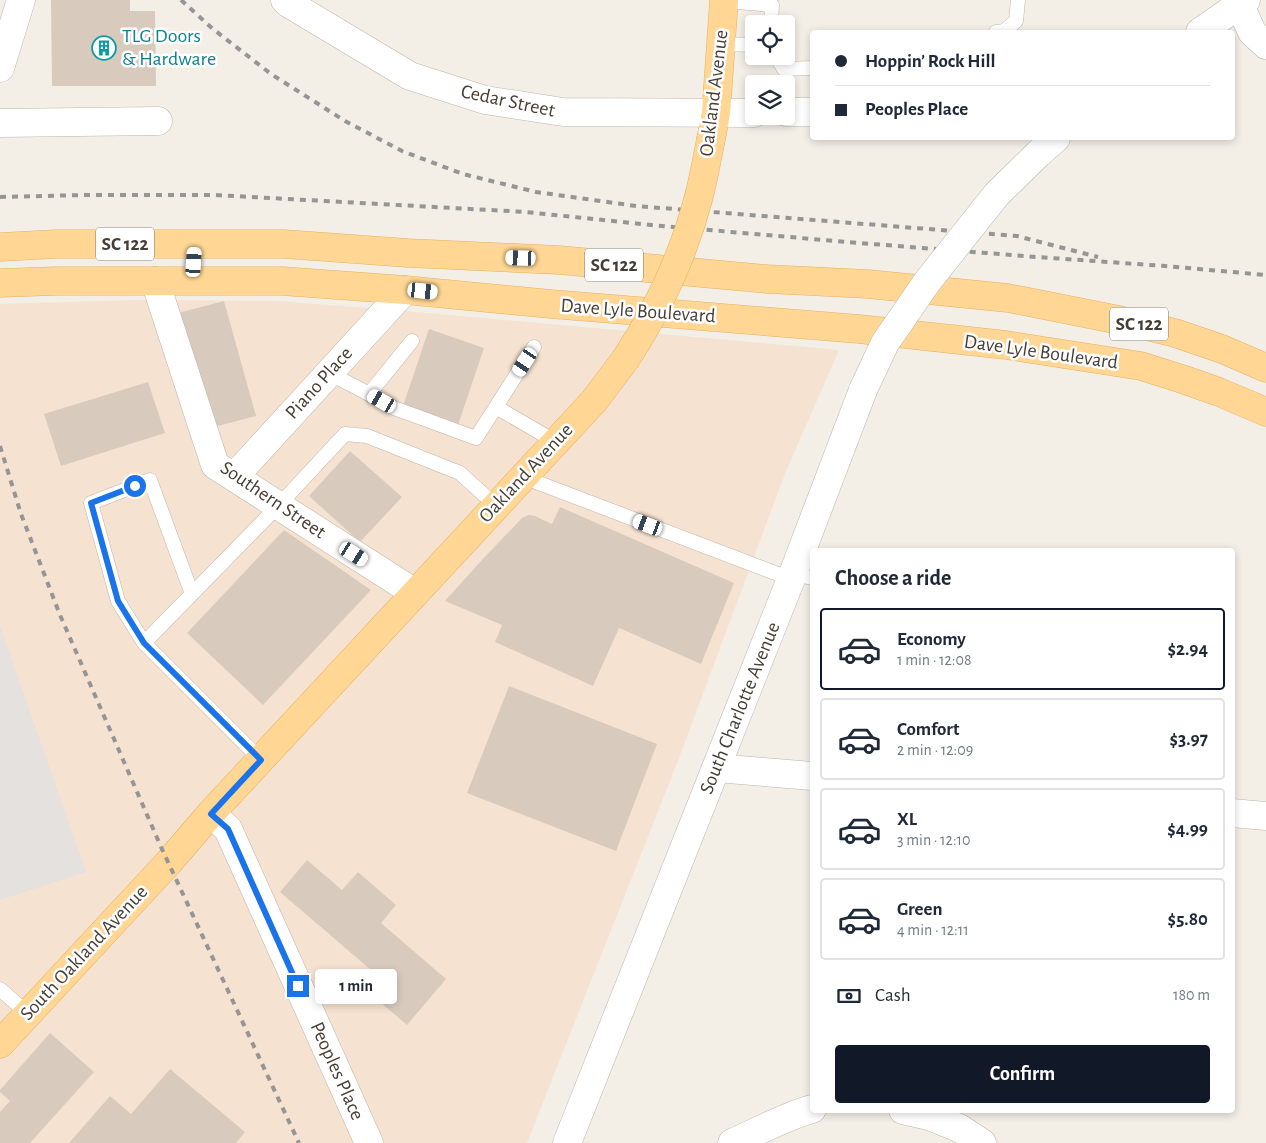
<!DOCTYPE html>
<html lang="en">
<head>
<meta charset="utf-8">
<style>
  :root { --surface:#fff; --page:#f6f6f7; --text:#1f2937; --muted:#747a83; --line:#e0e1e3; --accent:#111827 }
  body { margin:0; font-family:"Alegreya Sans",sans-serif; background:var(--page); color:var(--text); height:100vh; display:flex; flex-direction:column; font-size:19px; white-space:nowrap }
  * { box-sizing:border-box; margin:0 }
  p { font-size:16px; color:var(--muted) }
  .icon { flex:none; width:28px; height:28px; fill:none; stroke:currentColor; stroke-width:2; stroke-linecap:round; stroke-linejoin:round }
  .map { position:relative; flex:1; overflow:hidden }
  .side { position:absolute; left:810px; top:548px; width:425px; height:565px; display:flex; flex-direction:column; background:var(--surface); border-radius:5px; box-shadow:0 2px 8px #0003 }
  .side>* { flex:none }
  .top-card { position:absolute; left:810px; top:30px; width:425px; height:110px; border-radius:5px; box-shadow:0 2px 8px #0003; display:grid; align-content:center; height:110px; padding:0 25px; background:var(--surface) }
  .buttons { position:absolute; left:745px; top:15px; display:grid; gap:10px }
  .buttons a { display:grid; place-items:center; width:50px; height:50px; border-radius:5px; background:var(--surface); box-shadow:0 2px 8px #0003; font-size:25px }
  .end { position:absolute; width:22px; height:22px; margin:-11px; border:6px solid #1a73e8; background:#fff; box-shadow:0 0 0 2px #fff }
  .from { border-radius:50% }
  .bubble { position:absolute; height:35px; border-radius:5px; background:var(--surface); box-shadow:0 2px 8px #0003; font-size:16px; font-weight:600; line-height:35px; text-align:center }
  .car { position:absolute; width:15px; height:30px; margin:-15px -8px; border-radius:6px; box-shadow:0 0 4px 1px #0007; background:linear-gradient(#fff 24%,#345 0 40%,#fff 0 76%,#345 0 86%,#fff 0) }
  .top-card b { display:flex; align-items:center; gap:18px; height:48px; font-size:19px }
  .top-card b+b { border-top:1px solid var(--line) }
  .top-card i { width:12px; height:12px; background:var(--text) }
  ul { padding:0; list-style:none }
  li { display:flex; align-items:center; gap:15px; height:82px; margin:0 10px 8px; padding:0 15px; border:2px solid var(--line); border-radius:5px }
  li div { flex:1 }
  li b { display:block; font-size:19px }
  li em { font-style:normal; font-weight:600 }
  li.selected { border-color:var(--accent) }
  li>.icon { width:45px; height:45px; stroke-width:1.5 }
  h2 { padding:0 25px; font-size:22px; line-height:60px }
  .pay { display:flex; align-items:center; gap:12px; height:55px; padding:0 25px; font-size:19px }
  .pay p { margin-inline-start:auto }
  .action { display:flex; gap:10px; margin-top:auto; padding:10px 25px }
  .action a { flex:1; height:58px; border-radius:5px; background:var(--accent); color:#fff; font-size:20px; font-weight:600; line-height:58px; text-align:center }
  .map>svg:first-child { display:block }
</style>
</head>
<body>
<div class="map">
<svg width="1266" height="1143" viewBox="0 0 1266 1143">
  <rect width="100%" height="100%" fill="#f3eee6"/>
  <path fill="#f6e2d0" d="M137,300L277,301L405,311L839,350L786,471L679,758L527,1143H0V304Z"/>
  <path fill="#e4e1de" d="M0,626L86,872L0,900Z"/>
  <path fill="#d8cbbe" d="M51,0H130V11H155L156,86H52Z
    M224,301L256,416L210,428L178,313Z
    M429,329L484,348L457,428L402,409Z
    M148,382L165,433L61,466L44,414Z
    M350,451L402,497L360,542L309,496Z
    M560,507L734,583L701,664L619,628L593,686L495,642L502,625L445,601L480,562L522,518L529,515L535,516L552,524Z
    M284,530L371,590L263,705L187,633Z
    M509,686L657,744L616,851L467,793Z
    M307,860L342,890L358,872L396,905L381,923L446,979L407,1025L359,984L371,970L280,892Z
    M50,1033L94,1072L30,1143H0V1112L10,1101L0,1092V1090Z
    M170,1069L245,1132L236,1143H69L110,1096L131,1114Z"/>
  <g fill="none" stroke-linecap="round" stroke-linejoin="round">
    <g stroke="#bfb5a8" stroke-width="15">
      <path id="service" d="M724,1L772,5L771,24
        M996,32L1004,31L1016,21L1018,0
        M721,44L754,45
        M776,56L784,69L812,68
        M412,341L369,394L394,408L476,438L534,347
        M329,373L369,394
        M496,407L556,442
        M523,477L791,579
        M793,574L812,578
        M144,643L118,601L91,503L150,480L192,594
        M261,760L144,643L278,506L345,434L367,436L460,473L496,506
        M0,989L28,1014"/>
    </g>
    <g stroke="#bfb5a8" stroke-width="29">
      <path id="minor" d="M285,0L288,3L410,76L485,100L563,112L754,113
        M1240,5L1252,32L1266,45
        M0,68L21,0
        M786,112H812
        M0,123L158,121
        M155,281L215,465L415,593
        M234,477L405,290
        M716,768L812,776
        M211,813L228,829L369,1143
        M1232,813L1266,816
        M903,1110L929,1116L959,1128L982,1143
        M732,1143C757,1132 786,1116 812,1109"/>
    </g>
    <g stroke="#bfb5a8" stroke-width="29">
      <path id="tertiary" d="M1200,32L1246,0
        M1038,154L1056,138
        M567,1143L791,579L863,390"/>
    </g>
    <g stroke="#e6b161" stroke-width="29">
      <path id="primary" d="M711,139L716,113L724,0
        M0,247L56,244H284L408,253L559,260L767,279L868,284L1008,298L1134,323L1175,333L1222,349L1266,368
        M0,283L56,281H282L405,290L551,304L859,329L1006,345L1141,366L1185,380L1219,392L1266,412
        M0,1044L169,862L211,813L594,401L625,360"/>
    </g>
    <use href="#service" stroke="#fff" stroke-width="14"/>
    <use href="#minor" stroke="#fff" stroke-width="28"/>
    <use href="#tertiary" stroke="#fff" stroke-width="28"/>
    <use href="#primary" stroke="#ffd693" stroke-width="28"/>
    <path stroke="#959595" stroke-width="4" stroke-dasharray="6 6" stroke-linecap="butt" d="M181,0L213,29L271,74L345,121L402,151L463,174L536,192L636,206L1017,236L1098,257
      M0,197L86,195H215L526,212L651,225L847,242L1037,257L1165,266L1266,275
      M0,446L21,514L60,615L161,847L299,1143"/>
    <g stroke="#bfb5a8" stroke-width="29" stroke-linecap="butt">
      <path id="tertiary-bridge" d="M863,390L885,343L927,282L997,194L1038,154"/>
    </g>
    <g stroke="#e6b161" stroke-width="29" stroke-linecap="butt">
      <path id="primary-bridge" d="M625,360C658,310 684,254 699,196C704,177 707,158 711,139"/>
    </g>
    <use href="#tertiary-bridge" stroke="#fff" stroke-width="28"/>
    <use href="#primary-bridge" stroke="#ffd693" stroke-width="28"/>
  </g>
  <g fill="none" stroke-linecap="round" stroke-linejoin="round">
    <path stroke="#1a73e8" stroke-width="6" d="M135,486L91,503L118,601L144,643L261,760L211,814L228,829L298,986"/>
  </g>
  <defs>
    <g id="building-ring" transform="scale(1.25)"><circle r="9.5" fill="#fff" stroke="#0f9aa8" stroke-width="1.5"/><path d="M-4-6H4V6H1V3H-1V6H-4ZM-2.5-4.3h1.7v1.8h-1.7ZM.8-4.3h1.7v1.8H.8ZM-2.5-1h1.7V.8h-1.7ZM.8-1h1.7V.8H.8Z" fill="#0f9aa8"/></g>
  </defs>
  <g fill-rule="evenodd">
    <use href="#building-ring" x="104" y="48"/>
  </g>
  <g text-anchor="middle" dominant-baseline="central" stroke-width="5" stroke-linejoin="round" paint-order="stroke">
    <g fill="#fff" stroke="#7e7872" stroke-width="1">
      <rect x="96" y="227.5" width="58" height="33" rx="4"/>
      <rect x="585" y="248.5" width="58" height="33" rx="4"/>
      <rect x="1110" y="307.5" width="58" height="33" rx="4"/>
    </g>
    <g font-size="19" font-weight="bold" fill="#463e35">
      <text x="125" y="244">SC 122</text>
      <text x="614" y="265">SC 122</text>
      <text x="1139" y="324">SC 122</text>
    </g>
    <g font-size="20" fill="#0d838f" stroke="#fff" text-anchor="start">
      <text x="122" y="36">TLG Doors<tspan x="122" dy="23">&amp; Hardware</tspan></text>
    </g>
    <g font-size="20" fill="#463e35" stroke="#fff">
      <text transform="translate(714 93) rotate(-83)">Oakland Avenue</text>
      <text transform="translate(508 101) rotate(12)">Cedar Street</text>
      <text transform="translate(638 311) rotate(4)">Dave Lyle Boulevard</text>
      <text transform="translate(1041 352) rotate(8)">Dave Lyle Boulevard</text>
      <text transform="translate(319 383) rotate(-48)">Piano Place</text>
      <text transform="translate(526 473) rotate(-47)">Oakland Avenue</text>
      <text transform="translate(273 500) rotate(34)">Southern Street</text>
      <text transform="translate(740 708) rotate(-68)">South Charlotte Avenue</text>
      <text transform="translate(84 953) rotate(-47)">South Oakland Avenue</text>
      <text transform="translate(337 1071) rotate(66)">Peoples Place</text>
    </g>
  </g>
</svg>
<div class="buttons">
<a><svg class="icon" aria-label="locate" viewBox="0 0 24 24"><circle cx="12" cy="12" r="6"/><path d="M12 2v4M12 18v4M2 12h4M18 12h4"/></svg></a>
<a><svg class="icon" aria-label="layers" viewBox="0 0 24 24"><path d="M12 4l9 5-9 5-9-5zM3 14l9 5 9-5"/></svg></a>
</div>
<i class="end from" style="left:135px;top:486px"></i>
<i class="end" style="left:298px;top:986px"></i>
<div class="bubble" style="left:315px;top:969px;width:82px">1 min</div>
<i class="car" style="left:521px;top:258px;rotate:272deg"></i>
<i class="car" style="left:194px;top:262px;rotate:4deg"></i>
<i class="car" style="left:423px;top:291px;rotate:96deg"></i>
<i class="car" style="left:525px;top:362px;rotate:213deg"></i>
<i class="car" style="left:382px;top:401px;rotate:300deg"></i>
<i class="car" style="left:648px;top:525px;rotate:291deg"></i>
<i class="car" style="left:354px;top:554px;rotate:123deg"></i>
<div class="top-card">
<b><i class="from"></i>Hoppin’ Rock Hill</b>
<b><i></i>Peoples Place</b>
</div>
<section class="side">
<h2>Choose a ride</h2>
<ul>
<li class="selected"><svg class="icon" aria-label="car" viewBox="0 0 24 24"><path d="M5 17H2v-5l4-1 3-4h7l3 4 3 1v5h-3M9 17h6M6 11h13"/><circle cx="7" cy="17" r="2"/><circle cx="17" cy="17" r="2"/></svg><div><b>Economy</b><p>1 min · 12:08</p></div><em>$2.94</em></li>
<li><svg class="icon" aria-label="car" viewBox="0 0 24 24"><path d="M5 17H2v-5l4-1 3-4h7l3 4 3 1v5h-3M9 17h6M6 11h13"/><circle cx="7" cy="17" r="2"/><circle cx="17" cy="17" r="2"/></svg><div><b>Comfort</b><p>2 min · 12:09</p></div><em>$3.97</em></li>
<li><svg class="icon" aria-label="car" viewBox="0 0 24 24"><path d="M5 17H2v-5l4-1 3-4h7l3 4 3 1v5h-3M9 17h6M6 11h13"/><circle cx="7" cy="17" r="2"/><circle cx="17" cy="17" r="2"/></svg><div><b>XL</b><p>3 min · 12:10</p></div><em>$4.99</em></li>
<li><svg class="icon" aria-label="car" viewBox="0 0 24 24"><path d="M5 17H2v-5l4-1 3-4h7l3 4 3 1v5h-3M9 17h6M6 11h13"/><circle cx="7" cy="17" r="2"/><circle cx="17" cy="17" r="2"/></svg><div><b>Green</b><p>4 min · 12:11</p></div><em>$5.80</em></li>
</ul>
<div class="pay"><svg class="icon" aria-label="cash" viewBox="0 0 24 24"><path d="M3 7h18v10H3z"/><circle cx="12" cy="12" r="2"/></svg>Cash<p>180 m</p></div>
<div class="action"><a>Confirm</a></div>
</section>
</div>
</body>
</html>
